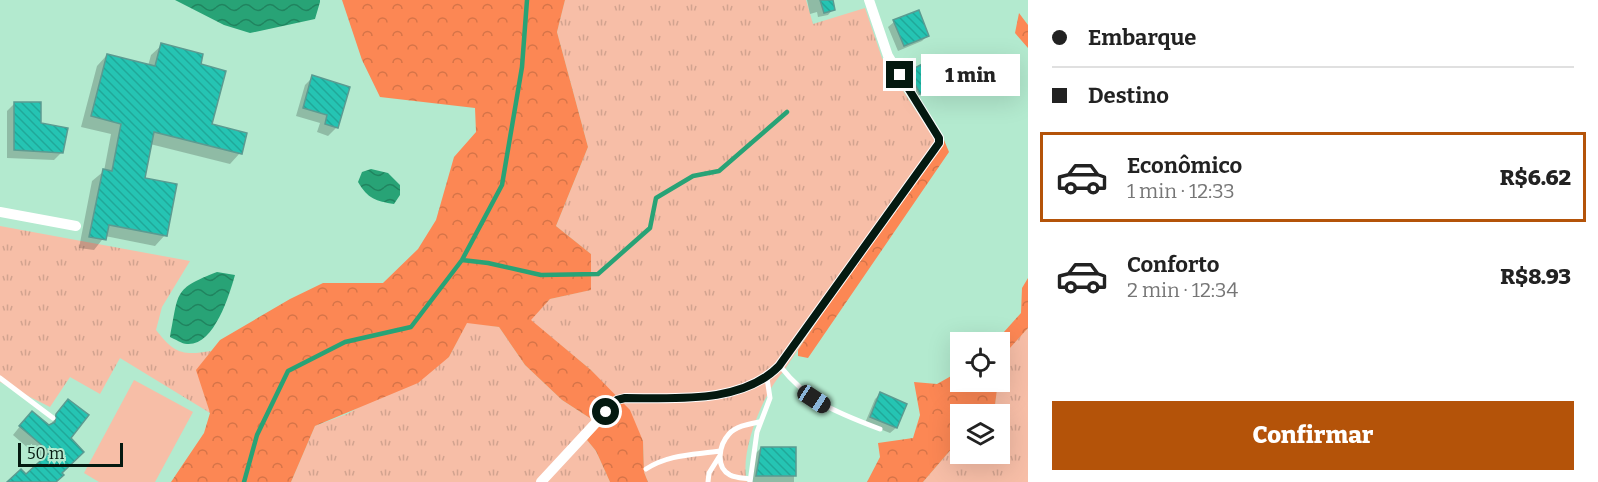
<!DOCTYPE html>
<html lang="pt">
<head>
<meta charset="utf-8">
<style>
  :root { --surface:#fff; --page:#f2f2f2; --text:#222; --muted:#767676; --line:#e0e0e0; --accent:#b45309 }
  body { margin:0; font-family:Bitter,serif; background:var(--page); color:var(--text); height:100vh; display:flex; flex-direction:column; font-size:22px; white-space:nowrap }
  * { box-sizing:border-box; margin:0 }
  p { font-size:20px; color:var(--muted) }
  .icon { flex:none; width:33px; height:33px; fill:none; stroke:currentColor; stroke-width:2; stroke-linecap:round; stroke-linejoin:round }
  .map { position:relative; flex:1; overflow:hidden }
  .details { display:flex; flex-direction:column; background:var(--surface); width:570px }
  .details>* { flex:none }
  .top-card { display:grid; align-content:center; height:132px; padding:0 24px; background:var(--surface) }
  .fabs { position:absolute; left:950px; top:332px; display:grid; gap:12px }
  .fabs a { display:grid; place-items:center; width:60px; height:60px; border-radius:0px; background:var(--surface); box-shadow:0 6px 24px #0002; font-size:30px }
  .scale { position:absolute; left:18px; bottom:15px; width:105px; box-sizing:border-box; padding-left:6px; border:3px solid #041910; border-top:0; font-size:16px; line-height:21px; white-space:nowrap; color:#041910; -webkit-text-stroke:4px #b3eacf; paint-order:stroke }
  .end { position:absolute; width:27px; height:27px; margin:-14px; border:8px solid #041910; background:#fff; box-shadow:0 0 0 3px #fff }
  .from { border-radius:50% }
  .bubble { position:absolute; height:42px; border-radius:0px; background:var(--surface); box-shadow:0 6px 24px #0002; font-size:20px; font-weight:800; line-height:42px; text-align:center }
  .car { position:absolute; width:18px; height:36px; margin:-18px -9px; border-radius:8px; box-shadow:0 0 4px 2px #0007; background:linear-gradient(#222 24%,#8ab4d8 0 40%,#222 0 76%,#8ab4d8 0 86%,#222 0) }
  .top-card b { display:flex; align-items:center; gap:21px; height:57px; font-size:22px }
  .top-card b+b { border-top:2px solid var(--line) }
  .top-card i { width:15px; height:15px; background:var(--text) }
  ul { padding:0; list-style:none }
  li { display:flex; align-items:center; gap:18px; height:90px; margin:0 12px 9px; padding:0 12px; border:3px solid transparent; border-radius:0px }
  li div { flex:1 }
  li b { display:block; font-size:22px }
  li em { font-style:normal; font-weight:800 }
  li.active { border-color:var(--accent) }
  li>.icon { width:54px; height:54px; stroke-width:1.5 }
  .cta { display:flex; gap:12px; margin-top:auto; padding:12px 24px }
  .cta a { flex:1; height:69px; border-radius:0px; background:var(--accent); color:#fff; font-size:24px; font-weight:800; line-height:69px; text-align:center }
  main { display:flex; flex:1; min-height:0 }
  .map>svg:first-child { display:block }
</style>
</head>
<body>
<main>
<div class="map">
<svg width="1028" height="482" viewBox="0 0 1028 482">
  <defs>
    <pattern id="grass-tufts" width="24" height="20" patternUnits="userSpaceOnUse" patternTransform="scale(1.5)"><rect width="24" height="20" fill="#f7bea7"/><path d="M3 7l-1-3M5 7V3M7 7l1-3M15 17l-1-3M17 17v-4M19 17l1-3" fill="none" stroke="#d2a38f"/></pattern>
    <pattern id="forest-crowns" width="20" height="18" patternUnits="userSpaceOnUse" patternTransform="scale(1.5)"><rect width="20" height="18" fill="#fc8754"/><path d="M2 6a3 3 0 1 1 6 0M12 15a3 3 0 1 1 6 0" fill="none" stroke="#d67448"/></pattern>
    <pattern id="water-waves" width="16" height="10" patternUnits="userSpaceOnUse" patternTransform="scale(1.5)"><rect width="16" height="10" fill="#28a376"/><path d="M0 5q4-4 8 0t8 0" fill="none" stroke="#20845f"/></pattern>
    <pattern id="building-back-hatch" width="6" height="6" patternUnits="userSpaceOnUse" patternTransform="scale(1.5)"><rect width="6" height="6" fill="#25c4b3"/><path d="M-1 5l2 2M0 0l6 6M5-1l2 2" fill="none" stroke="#20a899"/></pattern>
  </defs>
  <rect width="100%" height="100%" fill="#b3eacf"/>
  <path fill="url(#grass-tufts)" d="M565,0H806L813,24L865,8L882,58L916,111L944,140L875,234L783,372C763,393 739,453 747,482H648L644,472L643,441L620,403L591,370L530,320L550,299L590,290L591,254L556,226L588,147L557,32Z
    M0,226L190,261L162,307L156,330C174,353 182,356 211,351L197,370L210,413L120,358L100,394L70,377L50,407L0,382Z
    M467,322L499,327L525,365L562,400L599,424L587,440L596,451L610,482H291L315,426L347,414L449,357Z
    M1028,328V482H923L960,439V453H999V414H986L995,405L1000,358Z"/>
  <path fill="url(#forest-crowns)" d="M342,0H565L557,32L588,147L556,226L591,254V290L550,299L531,320L591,370L630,410L643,441L644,472L648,482H610L596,451L587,440L599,424L562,400L525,365L499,327L467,323L449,357L418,383L315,426L291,482H171L204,433L210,413L196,370L220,340L290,299L323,283H383L418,249L436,220L454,157L476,132L475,108L380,97L362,60Z
    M1019,13L1028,25V48L1015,33Z
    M944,140L949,152L808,358L798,356V350L875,234Z
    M1028,278V328L1001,358L999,370V342H995L1021,313L1022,288Z
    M960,371V381H998L995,405L986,414H960V439L923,482H867L880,457L878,443L913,438L920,415L914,382L937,384Z"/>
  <path fill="#f7bea7" d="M134,380L193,412L155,482H99L84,473Z"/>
  <path fill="url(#water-waves)" d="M175,0H320V2L315,19L250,33L224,25Z
    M371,169L388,173L400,185V195L394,204C376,201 368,199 358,182L362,172Z
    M217,272L235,275C229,296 214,346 187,344C182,344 175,339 170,337C179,292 173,289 217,272Z"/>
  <path fill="#0003" d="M807,0H831L833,9L828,15L818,17L817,12L810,14Z
    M894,22L928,35L922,41L898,51L888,27Z
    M162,45L199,65L210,125L240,153L230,164L150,144L143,179L165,235L155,246L105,236L94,250L79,248L92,181L104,171L111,134L81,127L97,66L107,55L148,66L151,55Z
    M936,58L942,69L926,80L930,88L915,98L904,78Z
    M313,77L337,127L328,136L317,132L320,123L296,116L305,85Z
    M15,103L39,124L62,152L54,160L7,158V111Z
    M880,394L905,404L896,428L890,433L865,423L875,399Z
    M61,409L69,438L60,473L55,482H9L26,477L43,461L13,435L25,420L49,427Z
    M761,448H794V482H749L753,456Z"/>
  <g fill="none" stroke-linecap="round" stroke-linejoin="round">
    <path stroke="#28a376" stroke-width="4.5" d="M462,260L488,263L541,275L598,274L650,228L656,198L693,176L719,171L787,112
      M244,482L257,435L288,371L345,342L411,327L462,260L502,185L522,67L527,0"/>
  </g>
  <path fill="url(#building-back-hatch)" stroke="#5b9b91" stroke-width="1.5" d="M820,0H833L835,10L824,13Z
    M919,10L929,36L904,46L893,20Z
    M161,43L203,54L201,64L226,71L212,124L247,133L242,154L154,132L145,178L177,184L167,236L109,225L106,240L89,237L103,169L112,171L121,124L91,116L107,54L155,66Z
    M937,56L944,69L927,78L932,89L920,94L909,71Z
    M312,75L350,87L338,128L325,124L327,115L303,108Z
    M14,102H41V123L68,128L63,153L14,150Z
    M880,392L907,404L897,428L870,417Z
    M68,399L89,415L71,438L84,452L62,473L64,475L56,482H7L21,469L26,474L50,452L19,426L32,411L49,425L55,422L56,414Z
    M761,447H796V476H756Z"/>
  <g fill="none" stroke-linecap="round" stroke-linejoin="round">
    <path stroke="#fff" stroke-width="5" d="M780,366C808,402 838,413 880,429
      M0,378L53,418
      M646,469C669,454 694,455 720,451
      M749,479C743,478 736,478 730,475C715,467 719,445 729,434C736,426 749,424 759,422
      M708,482L709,473L719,457
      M750,482L757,432L770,398L767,378"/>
    <path stroke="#fff" stroke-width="10" d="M0,212L76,226
      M541,482L617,400L625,398C676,398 741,404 779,366L939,143V138L888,56L869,0"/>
  </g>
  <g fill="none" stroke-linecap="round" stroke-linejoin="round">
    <path stroke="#041910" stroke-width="8" d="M606,412L617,400L625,398C676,398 742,404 779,366L939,143V138L900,75"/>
  </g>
</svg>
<div class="fabs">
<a><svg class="icon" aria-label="locate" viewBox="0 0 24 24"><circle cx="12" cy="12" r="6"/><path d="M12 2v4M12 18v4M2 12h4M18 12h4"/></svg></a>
<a><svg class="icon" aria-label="layers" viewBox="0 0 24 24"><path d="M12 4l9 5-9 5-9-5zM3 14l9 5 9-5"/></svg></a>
</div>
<div class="scale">50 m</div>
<i class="end from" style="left:606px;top:412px"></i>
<i class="end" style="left:900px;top:75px"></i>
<div class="bubble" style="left:921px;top:54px;width:99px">1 min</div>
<i class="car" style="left:814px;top:399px;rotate:123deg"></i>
</div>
<section class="details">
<div class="top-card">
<b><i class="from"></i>Embarque</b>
<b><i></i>Destino</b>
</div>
<ul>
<li class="active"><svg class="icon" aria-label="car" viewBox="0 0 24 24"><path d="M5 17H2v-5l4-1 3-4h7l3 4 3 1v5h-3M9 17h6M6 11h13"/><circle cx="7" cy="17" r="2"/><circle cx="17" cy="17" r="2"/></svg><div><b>Econômico</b><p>1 min · 12:33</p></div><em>R$6.62</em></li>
<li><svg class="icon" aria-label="car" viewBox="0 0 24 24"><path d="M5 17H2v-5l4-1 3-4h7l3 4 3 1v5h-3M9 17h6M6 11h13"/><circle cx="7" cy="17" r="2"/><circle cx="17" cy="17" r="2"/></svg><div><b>Conforto</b><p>2 min · 12:34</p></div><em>R$8.93</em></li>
</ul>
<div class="cta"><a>Confirmar</a></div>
</section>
</main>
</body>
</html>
